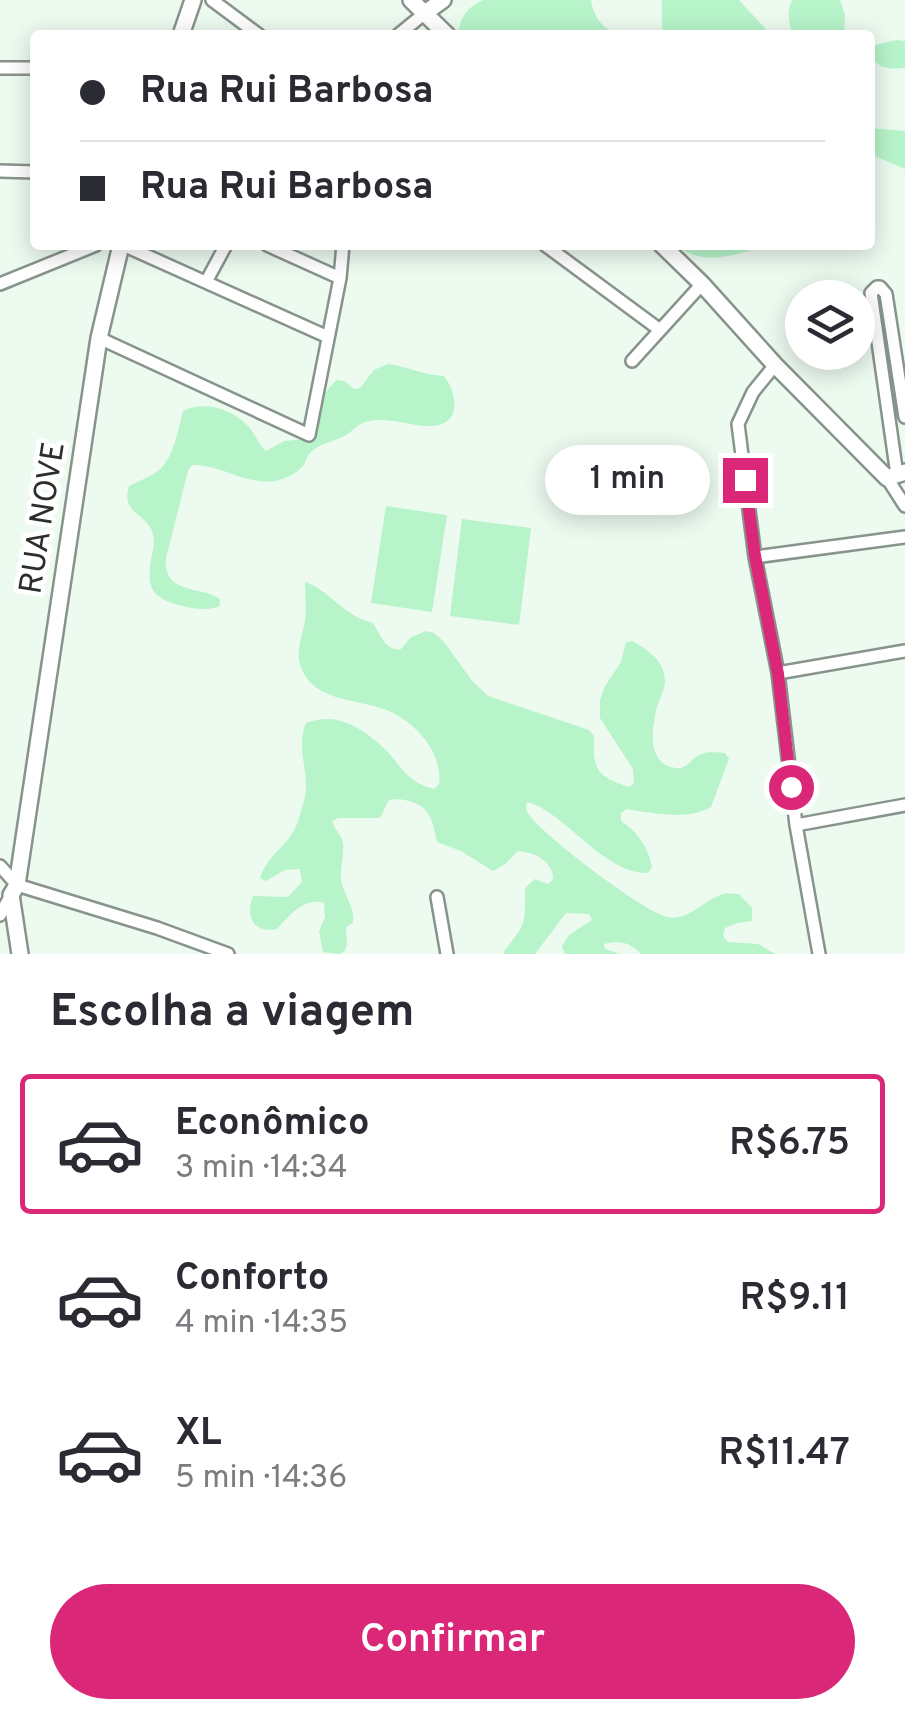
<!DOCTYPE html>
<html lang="pt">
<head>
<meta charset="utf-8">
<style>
  :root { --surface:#fff; --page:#f7f7f7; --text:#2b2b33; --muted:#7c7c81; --line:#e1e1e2; --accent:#db2777 }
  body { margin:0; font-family:Overpass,sans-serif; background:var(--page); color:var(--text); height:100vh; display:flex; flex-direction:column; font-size:38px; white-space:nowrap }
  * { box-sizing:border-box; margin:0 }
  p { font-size:32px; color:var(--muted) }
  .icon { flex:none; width:55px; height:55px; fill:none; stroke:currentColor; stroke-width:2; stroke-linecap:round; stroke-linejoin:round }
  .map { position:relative; height:954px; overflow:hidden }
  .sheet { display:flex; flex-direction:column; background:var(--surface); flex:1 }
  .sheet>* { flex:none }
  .top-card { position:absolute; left:30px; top:30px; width:845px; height:220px; border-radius:10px; box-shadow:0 5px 25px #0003; display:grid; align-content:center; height:220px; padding:0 50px; background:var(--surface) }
  .tools { position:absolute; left:785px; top:280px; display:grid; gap:20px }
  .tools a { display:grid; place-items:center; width:90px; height:90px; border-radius:50%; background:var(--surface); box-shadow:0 5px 25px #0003; font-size:50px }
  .end { position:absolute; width:45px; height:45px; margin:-22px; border:12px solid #db2777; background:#fff; box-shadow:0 0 0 5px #fff }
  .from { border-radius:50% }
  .bubble { position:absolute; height:70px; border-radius:35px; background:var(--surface); box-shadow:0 5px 25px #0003; font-size:32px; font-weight:600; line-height:70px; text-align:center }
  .top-card b { display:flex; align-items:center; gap:35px; height:95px; font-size:38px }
  .top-card b+b { border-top:2px solid var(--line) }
  .top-card i { width:25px; height:25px; background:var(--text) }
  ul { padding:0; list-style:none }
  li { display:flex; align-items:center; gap:30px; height:140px; margin:0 20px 15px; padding:0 30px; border:5px solid transparent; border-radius:10px }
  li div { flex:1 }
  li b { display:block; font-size:38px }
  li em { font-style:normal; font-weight:600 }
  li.on { border-color:var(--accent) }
  li>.icon { width:90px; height:90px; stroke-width:1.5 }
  h2 { padding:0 50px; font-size:45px; line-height:120px }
  .cta { display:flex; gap:20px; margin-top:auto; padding:20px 50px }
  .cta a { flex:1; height:115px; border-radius:60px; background:var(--accent); color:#fff; font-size:40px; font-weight:600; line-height:115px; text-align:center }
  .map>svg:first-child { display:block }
</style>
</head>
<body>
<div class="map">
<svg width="905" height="954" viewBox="0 0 905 954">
  <rect width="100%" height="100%" fill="#ecfaf0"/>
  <path fill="#b7f4ca" d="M484,0H591C594,19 604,31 623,35H541L529,32L523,35H459C458,19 469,5 484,0Z
    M662,0H739L771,35H664L662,26Z
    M792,0H840L845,15L844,35H793C789,23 786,12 792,0Z
    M896,40L905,41V68C888,69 875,70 871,50L875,45Z
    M870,128L905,131V169L870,154Z
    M676,245H763C736,257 700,266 676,245Z
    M388,364C408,367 424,375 444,376C454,388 462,416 442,424C424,432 389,414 365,422C356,425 353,431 346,435C335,442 319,443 311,452C305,458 308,459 303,466C298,473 284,479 276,481C247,486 221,464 192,465L188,471L166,558C163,595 198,585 220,599V606C208,611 195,609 182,606C149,597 146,587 152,554C154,547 155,538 152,531C144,512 121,513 129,486C138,481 150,477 158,471C174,458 178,430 183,411C203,401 230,408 246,424C255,432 257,443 266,451L284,441L306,439C313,418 320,394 337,380L344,381L354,389L360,388L374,370Z
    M386,506L447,515L432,612L371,603Z
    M462,519L531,528L519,625L450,616Z
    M305,582C330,590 341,615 373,623C380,634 386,652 401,649L410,638L426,631L434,633L444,642L473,682L488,696L589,730L594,736C593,770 596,776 629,787L634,783L633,769L600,718V700L605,686L621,662L626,642L632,641C647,649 665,661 665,681C665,691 658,701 656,711C651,732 648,765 676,768C687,770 692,757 702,754C709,751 718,753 725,753L729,759L711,807C686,821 654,813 627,809L621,813V821C638,832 648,847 652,867L648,873C605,875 564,811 527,802C526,809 525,809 530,816C544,836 644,912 667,917C689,922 704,899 724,894C728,893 735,894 739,894L752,908V921L737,923L725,928L723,936L728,942L758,944L775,954H641C630,942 619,940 604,944L605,949L620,954H565L562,946L569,935L592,920L589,914L566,913L535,954H504V951C527,923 525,924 525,888L535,879L548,884L553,879C554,862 534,852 518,851L505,864L493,871L461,851L437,842C435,833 433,822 429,815C423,802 401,797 389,800L380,818H338L332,822C335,830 342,835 343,843C345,857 338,872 342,884C346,899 355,907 353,923L346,927L347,944L345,951L339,954L323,952L319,931L325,917L324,903C304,897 290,915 277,929C253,934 245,916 253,896L288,897L302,882L300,869L285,870L266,881L260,878C267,854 293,843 299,818C302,808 306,797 306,787C306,765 297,743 306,723C337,711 362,728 385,749C401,766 408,783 434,789L439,784C443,753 416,723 389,711C360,698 308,704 299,660C297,648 303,633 305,621C307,608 305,595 305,582Z"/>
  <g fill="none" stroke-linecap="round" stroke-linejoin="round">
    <g stroke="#87948b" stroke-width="16">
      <path id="street" d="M212,0L259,35
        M398,35L425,13
        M0,68H35
        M0,171L35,172
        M123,245L328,337
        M267,245L340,278
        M545,245L660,330
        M206,282L226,245
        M0,284L96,245
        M99,338L309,435L340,278L343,245
        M632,361L702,284
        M775,365L753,392L738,424L755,557L778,673L796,825L819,954
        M897,475L871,293L877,287H880L886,294L905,417
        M887,478L905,506
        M755,557L905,537
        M778,673L905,651
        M796,825L905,805
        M0,866L17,885L157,928L228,954
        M437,897L447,954
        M0,915L11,895"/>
    </g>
    <g stroke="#87948b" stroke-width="20">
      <path id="secondary" d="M411,0L447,35
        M425,13L443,0
        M181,35L193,0
        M662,245L702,284L775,365L887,478L905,472
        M20,954L11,895L17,885L99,338L121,245"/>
    </g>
    <use href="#street" stroke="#fff" stroke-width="11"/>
    <use href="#secondary" stroke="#fff" stroke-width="15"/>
  </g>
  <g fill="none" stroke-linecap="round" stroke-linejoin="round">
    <path stroke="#db2777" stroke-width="12" d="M745,480L755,556L778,674L791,787"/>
  </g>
  <g text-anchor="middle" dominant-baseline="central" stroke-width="10" stroke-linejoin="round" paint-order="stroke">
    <g font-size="32" fill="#2a2f2b" stroke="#fff">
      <text transform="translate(44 518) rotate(-81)">RUA NOVE</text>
    </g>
  </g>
</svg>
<div class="tools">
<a><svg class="icon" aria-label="layers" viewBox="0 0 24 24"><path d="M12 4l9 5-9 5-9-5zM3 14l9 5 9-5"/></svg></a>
</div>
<i class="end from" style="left:791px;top:787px"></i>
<i class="end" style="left:745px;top:480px"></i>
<div class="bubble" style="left:545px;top:445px;width:165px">1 min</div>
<div class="top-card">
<b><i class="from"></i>Rua Rui Barbosa</b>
<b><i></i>Rua Rui Barbosa</b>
</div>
</div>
<section class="sheet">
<h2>Escolha a viagem</h2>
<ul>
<li class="on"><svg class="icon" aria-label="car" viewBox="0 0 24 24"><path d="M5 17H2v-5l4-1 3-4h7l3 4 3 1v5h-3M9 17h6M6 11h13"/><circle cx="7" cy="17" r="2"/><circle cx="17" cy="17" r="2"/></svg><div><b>Econômico</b><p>3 min · 14:34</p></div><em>R$6.75</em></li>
<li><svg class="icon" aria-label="car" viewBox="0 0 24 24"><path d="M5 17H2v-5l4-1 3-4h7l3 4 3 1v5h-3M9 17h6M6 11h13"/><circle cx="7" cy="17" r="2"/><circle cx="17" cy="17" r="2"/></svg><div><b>Conforto</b><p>4 min · 14:35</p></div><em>R$9.11</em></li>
<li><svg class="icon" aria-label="car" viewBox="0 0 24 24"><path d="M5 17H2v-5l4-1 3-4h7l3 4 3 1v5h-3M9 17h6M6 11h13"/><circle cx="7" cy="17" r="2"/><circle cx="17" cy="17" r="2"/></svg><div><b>XL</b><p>5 min · 14:36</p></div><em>R$11.47</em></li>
</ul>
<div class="cta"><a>Confirmar</a></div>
</section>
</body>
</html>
